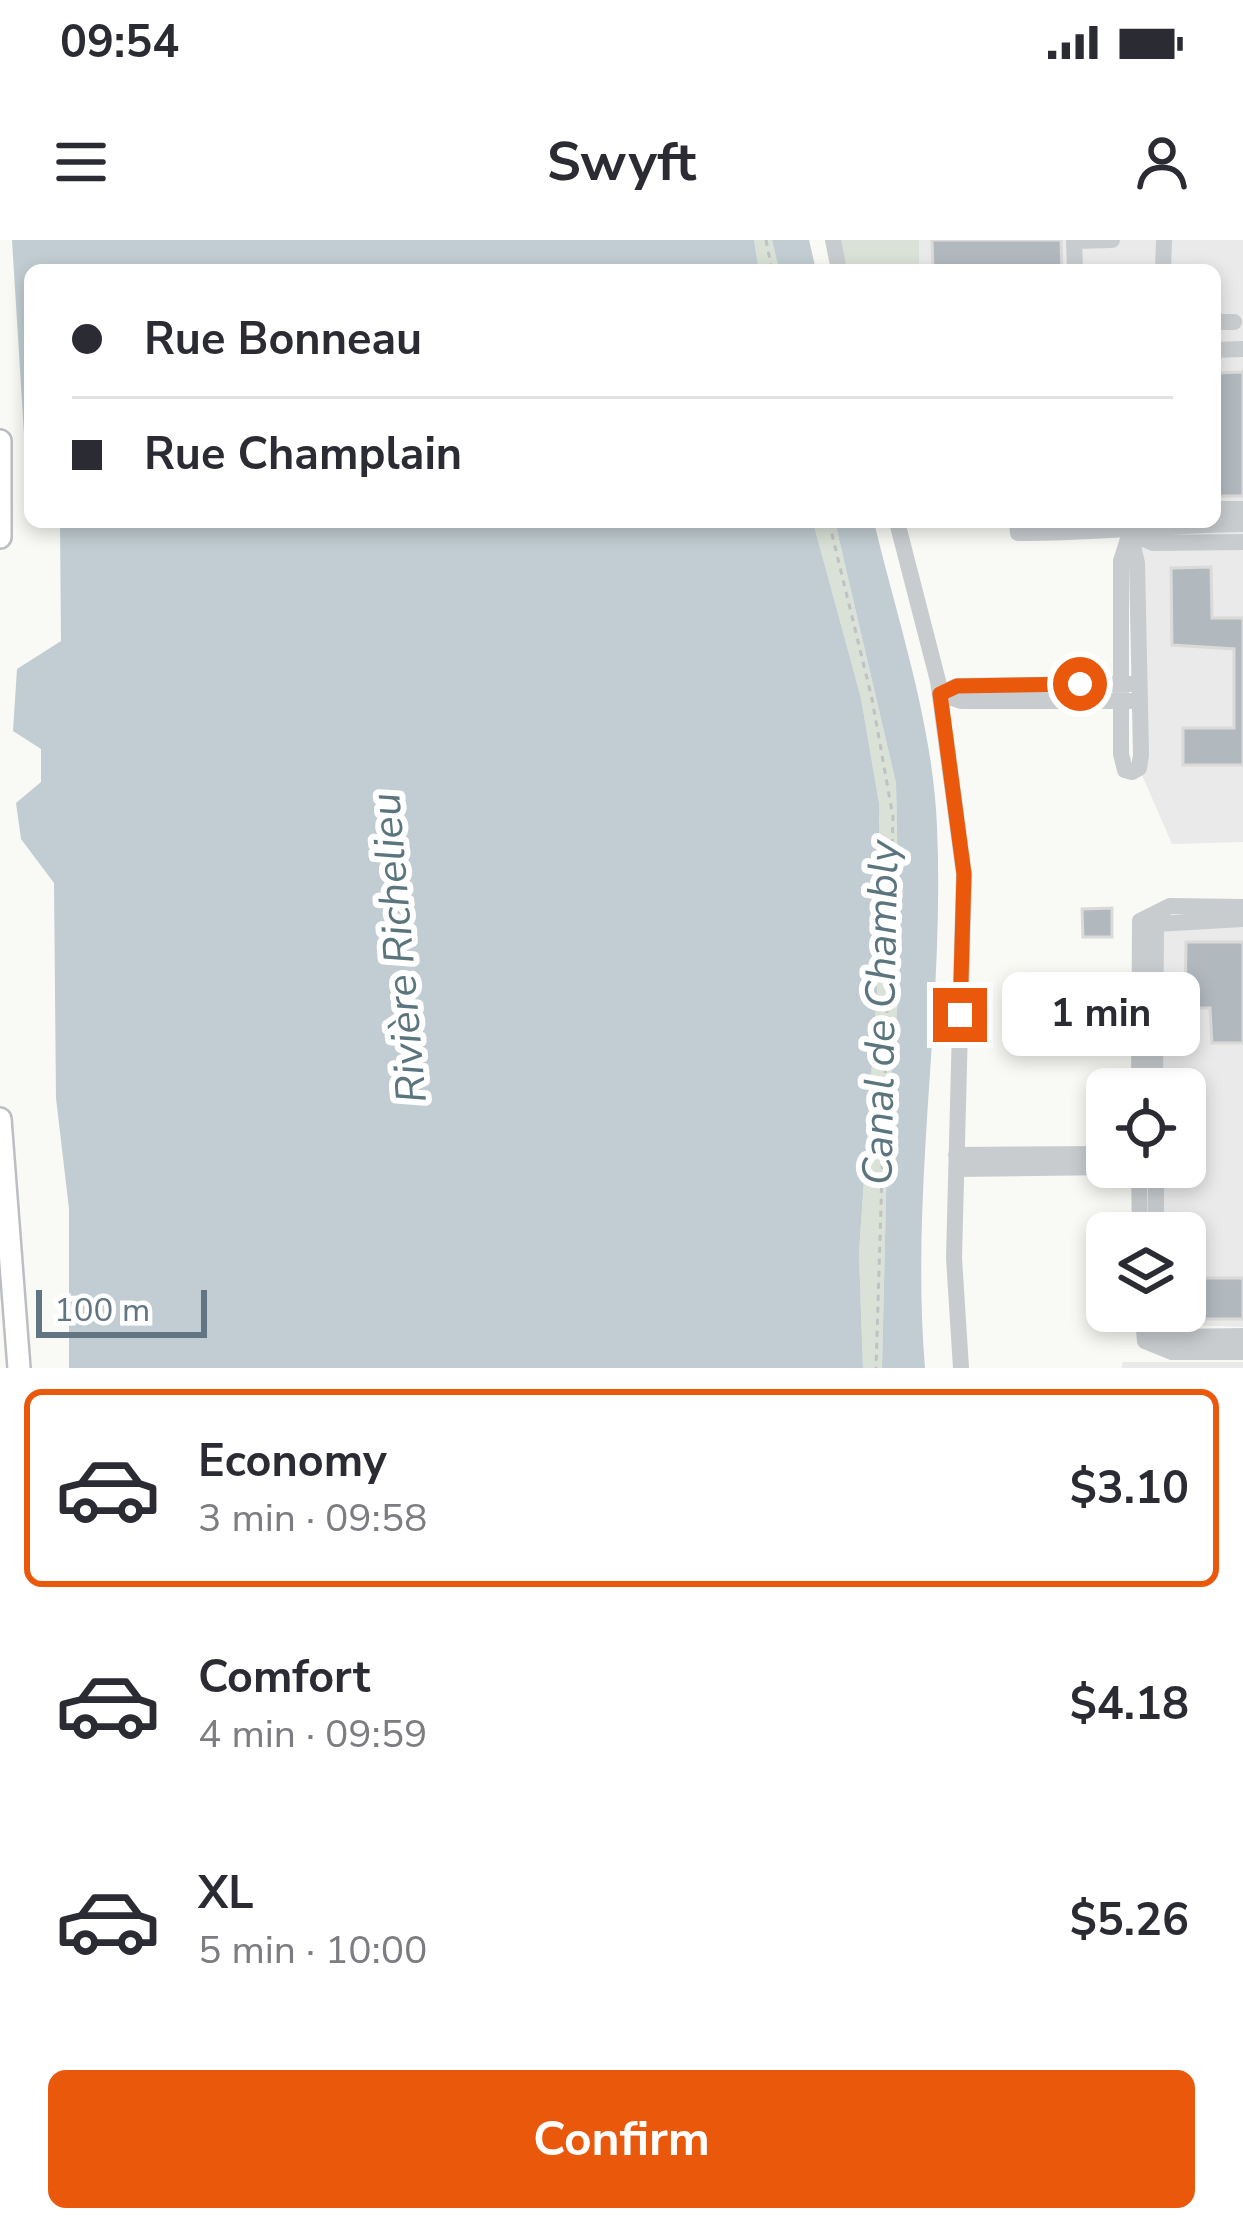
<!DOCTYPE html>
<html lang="en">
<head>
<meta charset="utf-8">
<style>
  :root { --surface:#fff; --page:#f7f7f7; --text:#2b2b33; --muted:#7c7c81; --line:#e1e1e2; --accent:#ea580c }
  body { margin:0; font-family:"Nunito Sans",sans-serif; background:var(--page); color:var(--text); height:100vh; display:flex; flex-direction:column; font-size:45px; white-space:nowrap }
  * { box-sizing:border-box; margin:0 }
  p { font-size:39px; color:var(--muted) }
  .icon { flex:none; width:66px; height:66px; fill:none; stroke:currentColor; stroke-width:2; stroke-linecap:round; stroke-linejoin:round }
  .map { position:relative; height:1128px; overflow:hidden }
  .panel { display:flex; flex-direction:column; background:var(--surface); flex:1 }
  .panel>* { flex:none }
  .top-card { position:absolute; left:24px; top:24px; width:1197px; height:264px; border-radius:18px; box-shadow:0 6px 18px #0003; display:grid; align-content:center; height:264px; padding:0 48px; background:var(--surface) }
  .tools { position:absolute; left:1086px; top:828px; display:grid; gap:24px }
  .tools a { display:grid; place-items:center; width:120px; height:120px; border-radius:18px; background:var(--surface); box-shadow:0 6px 18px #0003; font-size:60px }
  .scale { position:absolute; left:36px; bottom:30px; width:171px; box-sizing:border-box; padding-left:12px; border:6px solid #617583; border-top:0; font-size:33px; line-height:42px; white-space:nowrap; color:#617583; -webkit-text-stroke:9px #fff; paint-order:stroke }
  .end { position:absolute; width:54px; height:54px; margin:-27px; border:15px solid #ea580c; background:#fff; box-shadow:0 0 0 6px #fff }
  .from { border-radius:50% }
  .bubble { position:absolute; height:84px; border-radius:18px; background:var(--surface); box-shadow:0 6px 18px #0003; font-size:39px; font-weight:700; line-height:84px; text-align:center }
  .top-card b { display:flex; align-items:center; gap:42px; height:114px; font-size:45px }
  .top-card b+b { border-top:3px solid var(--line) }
  .top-card i { width:30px; height:30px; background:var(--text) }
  ul { padding:21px 0 0; list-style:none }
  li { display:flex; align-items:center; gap:36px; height:198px; margin:0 24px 18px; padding:0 24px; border:6px solid transparent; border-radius:18px }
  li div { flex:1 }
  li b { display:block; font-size:45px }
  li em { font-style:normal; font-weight:700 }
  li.active { border-color:var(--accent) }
  li>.icon { width:108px; height:108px; stroke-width:1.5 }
  .cta { display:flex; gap:24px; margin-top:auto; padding:24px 48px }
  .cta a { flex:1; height:138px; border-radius:18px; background:var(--accent); color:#fff; font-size:48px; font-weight:700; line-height:138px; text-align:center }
  .status { display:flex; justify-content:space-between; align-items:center; height:84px; padding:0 60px; background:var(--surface); direction:ltr }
  .status svg { height:33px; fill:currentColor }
  header { display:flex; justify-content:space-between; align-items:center; height:156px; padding:0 48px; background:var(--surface); font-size:54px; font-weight:700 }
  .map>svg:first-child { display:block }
</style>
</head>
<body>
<div class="status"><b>09:54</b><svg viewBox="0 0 49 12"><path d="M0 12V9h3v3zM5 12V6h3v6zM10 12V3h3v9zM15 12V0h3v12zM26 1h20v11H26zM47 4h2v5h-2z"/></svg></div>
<header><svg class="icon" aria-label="menu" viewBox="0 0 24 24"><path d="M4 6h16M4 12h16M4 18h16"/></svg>Swyft<svg class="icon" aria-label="person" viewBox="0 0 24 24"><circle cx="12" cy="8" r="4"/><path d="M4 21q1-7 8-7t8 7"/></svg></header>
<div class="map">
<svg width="1243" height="1128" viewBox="0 0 1243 1128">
  <rect width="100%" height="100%" fill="#f9f9f5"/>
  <path fill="#e9eae9" d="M919,0H1243V602L1172,604L1139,528L1130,293L1215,282V30H919Z
    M1159,686H1243V1087L1158,1084V1071H1185V993H1157V927H1185V849H1156Z
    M1122,1122H1243V1128H1122Z"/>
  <path fill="#dae1d6" d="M754,0H772L779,30H759Z
    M833,0H919V30H839Z
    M813,282H835L896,543L900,737L888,870L882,1128H863L859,1013L880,707L879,563L861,458Z"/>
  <path fill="#c1cdd2" d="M12,0H754L759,30H30V201L24,194Z
    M772,0H809L816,30H779Z
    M60,282H813L861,458L879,563L880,707L859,1013L863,1128H69V969L56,858L54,643L21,599L16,563L41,542V509L13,491L17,429L61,401Z
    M835,282H874C898,382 933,484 937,587C945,767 910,948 925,1128H882L888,870L900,737L896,543Z"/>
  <path fill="#b1b9bf" stroke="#dadad8" stroke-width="3" d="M932,0H1061L1062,30H933Z
    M1243,132V256H1215V133Z
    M1211,327L1212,378H1243V525H1183V488H1234V409L1172,405L1171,328Z
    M1112,668V697H1083L1082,669Z
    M1186,702H1243V803H1212L1210,768H1185Z
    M1200,1038H1243V1079H1200Z"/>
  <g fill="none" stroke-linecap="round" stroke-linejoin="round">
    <g stroke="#bbbfc3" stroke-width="26">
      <path id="major" d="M0,201V297
        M0,879L19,1128"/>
    </g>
    <path stroke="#bfc2c4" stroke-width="3" stroke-dasharray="6 6" stroke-linecap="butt" d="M766,0L772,30
      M829,282L872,459L893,577L876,1128"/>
    <path stroke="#c8cccf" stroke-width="16" d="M833,0L839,30
      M1074,0L1075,30
      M1074,1L1112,0
      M1163,30L1164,0
      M1215,82H1234
      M1215,110L1243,109
      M1215,269H1243
      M897,282L938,441L964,634L954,1018L961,1128
      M1017,282L1018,293C1094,293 1167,285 1243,284
      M1130,293L1137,323L1141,515L1139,528L1132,532L1125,530L1121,514V321Z
      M1130,293L1153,303L1243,302
      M940,454L957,446L1131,444
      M940,454L961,461H1130
      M1139,849L1140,681L1170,666L1243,667
      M1155,849L1156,684L1243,679
      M956,915L1107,914
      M1139,927L1140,993
      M1156,927V993
      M956,929L1115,927
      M1142,1071L1145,1101
      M1157,1089L1172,1097L1243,1096
      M1145,1101L1172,1112H1243"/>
    <use href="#major" stroke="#fff" stroke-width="21"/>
  </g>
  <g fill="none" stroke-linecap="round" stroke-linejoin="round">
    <path stroke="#ea580c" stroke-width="15" d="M960,775L964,634L940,454L957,446L1080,444"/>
  </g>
  <g text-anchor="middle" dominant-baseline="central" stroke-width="12" stroke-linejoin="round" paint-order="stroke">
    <g font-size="42" font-style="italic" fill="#5b757e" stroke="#fff">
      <text transform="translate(399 708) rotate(-95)">Rivière Richelieu</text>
      <text transform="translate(881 773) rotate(-89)">Canal de Chambly</text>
    </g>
  </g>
</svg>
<div class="tools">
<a><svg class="icon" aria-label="locate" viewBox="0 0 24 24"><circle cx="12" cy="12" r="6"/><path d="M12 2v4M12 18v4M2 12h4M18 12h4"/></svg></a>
<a><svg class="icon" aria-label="layers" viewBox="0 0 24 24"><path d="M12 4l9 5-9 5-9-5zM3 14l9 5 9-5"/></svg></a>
</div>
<div class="scale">100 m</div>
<i class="end from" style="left:1080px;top:444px"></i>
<i class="end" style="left:960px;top:775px"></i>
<div class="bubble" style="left:1002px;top:732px;width:198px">1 min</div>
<div class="top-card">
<b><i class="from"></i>Rue Bonneau</b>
<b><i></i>Rue Champlain</b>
</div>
</div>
<section class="panel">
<ul>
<li class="active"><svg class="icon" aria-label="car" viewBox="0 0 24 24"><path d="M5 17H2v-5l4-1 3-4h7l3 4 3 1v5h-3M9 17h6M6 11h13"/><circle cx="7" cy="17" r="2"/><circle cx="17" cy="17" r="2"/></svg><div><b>Economy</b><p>3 min · 09:58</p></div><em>$3.10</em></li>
<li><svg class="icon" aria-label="car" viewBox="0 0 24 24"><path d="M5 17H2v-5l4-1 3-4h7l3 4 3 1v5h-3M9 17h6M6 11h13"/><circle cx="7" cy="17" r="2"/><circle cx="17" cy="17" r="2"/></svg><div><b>Comfort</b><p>4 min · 09:59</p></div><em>$4.18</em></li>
<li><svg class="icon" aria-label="car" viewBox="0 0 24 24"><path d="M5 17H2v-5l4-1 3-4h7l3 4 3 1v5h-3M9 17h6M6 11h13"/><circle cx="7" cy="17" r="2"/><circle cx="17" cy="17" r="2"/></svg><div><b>XL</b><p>5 min · 10:00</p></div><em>$5.26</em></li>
</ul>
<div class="cta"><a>Confirm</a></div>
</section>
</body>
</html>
